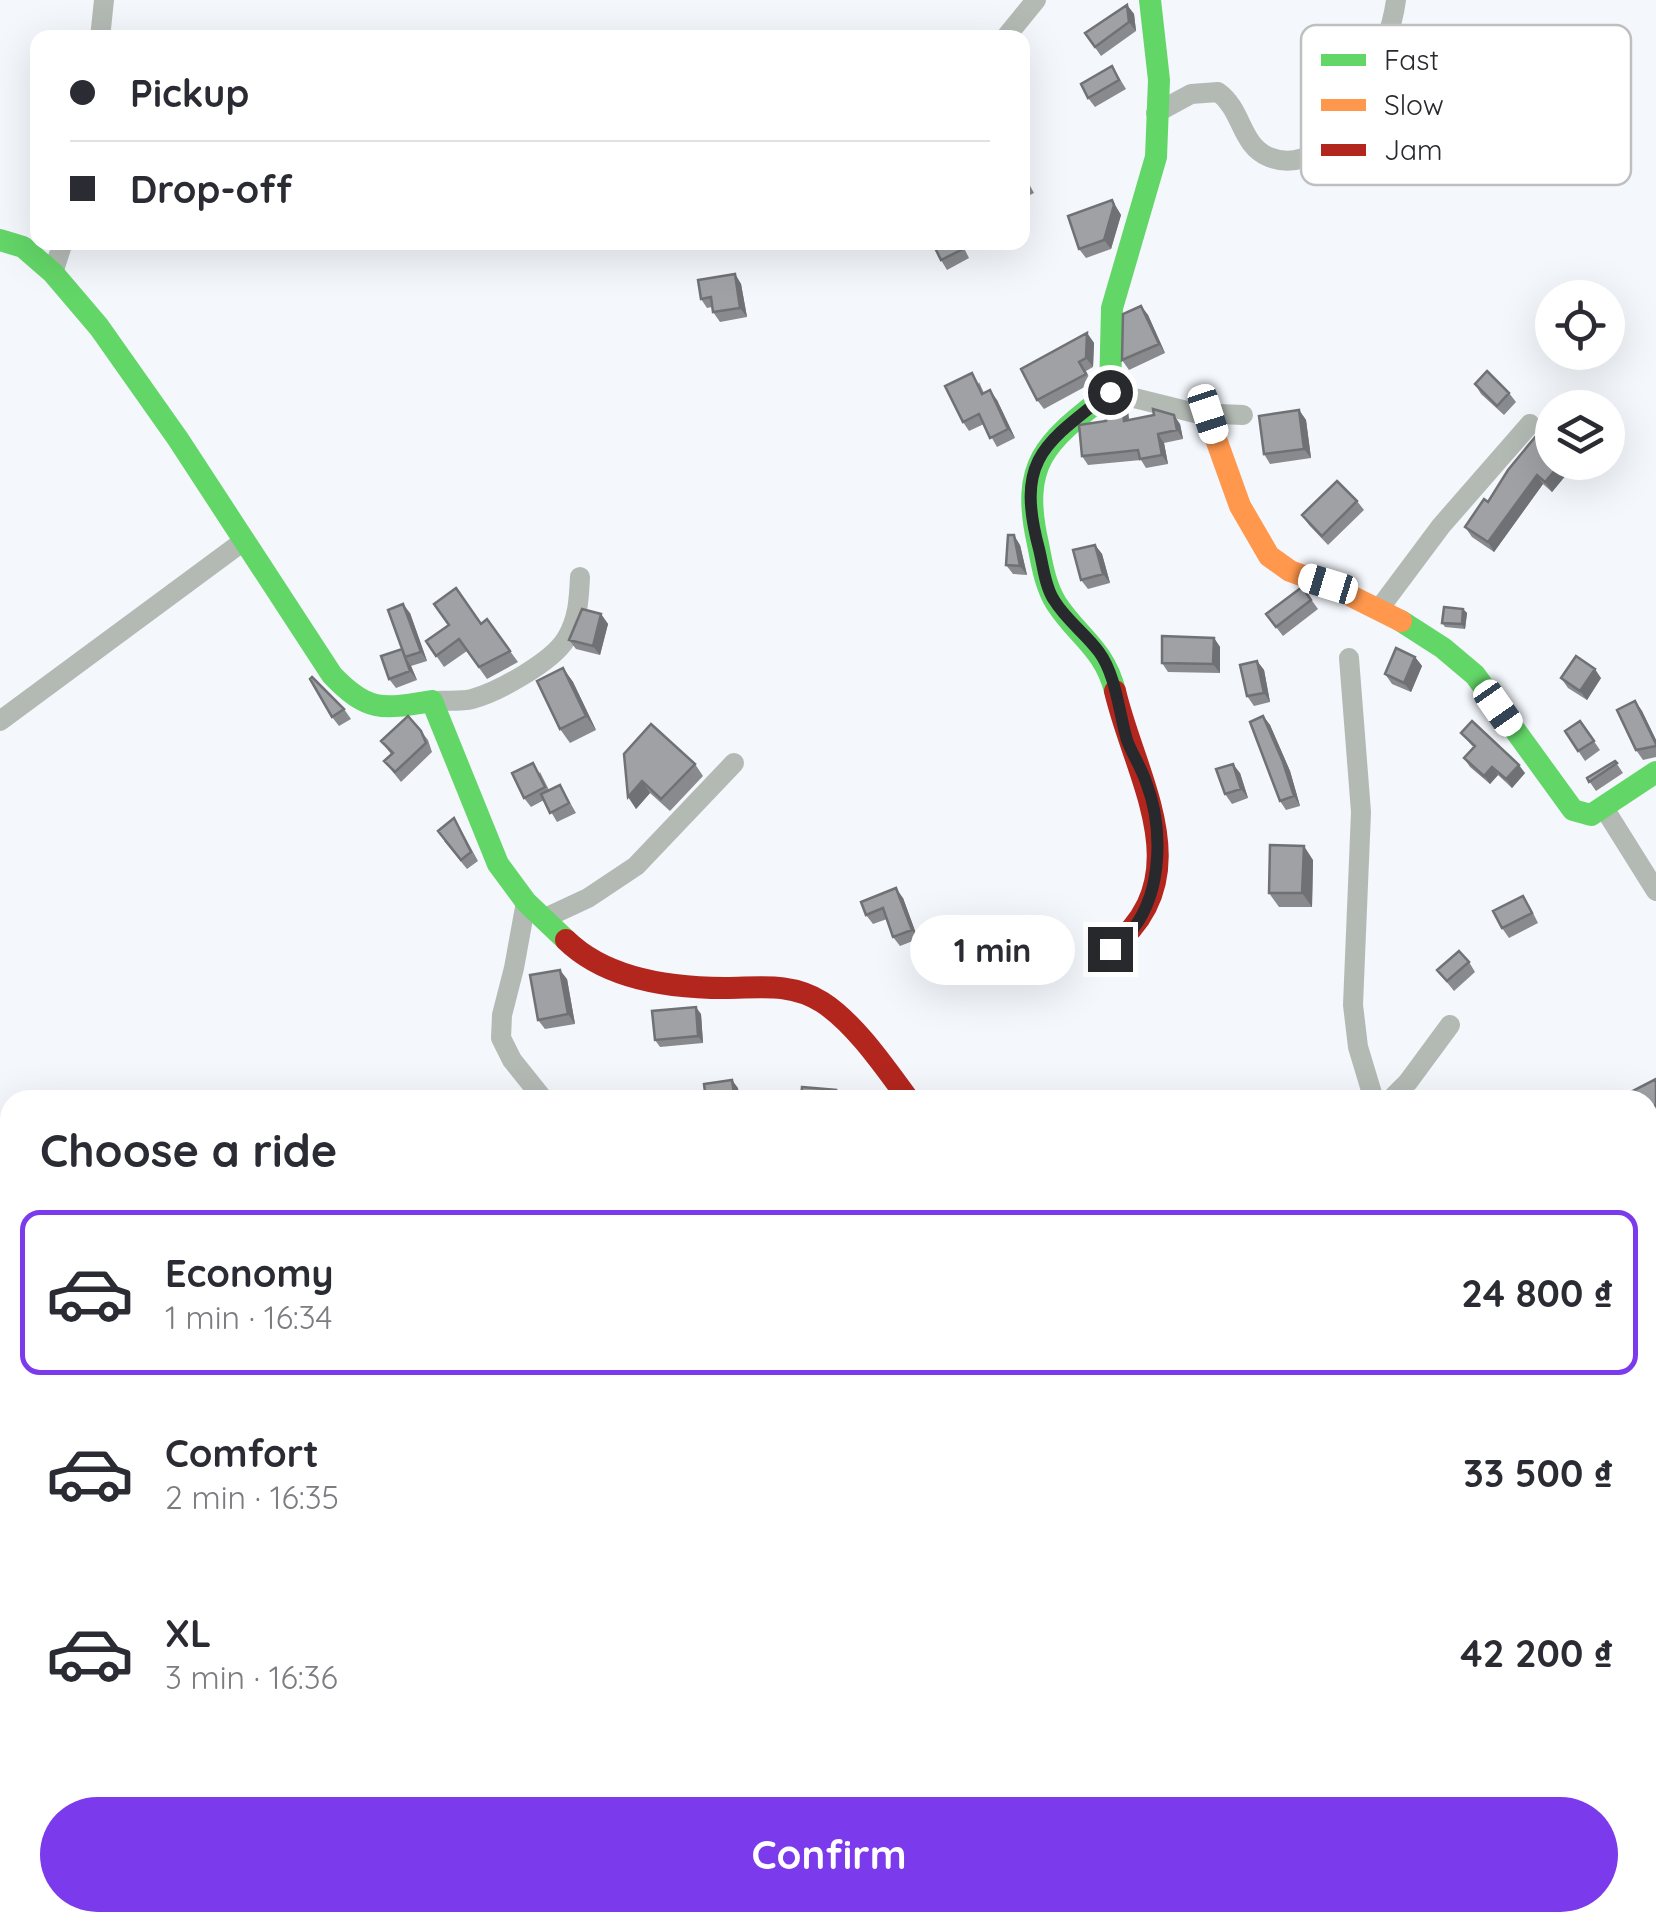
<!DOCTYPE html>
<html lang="en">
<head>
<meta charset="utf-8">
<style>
  :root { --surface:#fff; --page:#f2f2f3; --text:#2b2b33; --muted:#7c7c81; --line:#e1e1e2; --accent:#7c3aed }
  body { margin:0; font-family:Quicksand,sans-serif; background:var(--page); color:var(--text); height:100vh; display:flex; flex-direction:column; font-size:38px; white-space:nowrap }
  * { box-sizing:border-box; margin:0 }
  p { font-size:32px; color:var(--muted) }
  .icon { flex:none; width:55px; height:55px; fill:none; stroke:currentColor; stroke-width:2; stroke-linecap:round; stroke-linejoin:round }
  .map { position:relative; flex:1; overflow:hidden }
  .side { position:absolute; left:0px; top:1090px; width:1658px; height:842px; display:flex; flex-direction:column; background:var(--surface); border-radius:30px 30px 0 0; box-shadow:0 10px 40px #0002 }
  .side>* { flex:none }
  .banner { position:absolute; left:30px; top:30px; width:1000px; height:220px; border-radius:20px; box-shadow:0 10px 40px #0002; display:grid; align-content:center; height:220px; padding:0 40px; background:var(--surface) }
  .fabs { position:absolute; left:1535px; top:280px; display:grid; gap:20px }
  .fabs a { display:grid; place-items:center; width:90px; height:90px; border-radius:50%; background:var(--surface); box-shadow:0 10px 40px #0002; font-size:50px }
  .end { position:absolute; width:45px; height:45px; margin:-22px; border:12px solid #27292c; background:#fff; box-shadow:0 0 0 5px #fff }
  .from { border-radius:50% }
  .bubble { position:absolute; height:70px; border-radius:35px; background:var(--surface); box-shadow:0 10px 40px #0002; font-size:32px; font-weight:700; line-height:70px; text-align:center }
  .car { position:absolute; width:30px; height:60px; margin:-30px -15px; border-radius:12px; box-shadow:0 0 8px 2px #0007; background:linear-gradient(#fff 24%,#345 0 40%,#fff 0 76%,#345 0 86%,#fff 0) }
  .banner b { display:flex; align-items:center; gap:35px; height:95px; font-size:38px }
  .banner b+b { border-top:2px solid var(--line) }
  .banner i { width:25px; height:25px; background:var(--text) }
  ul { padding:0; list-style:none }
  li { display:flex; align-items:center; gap:30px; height:165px; margin:0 20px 15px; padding:0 20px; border:5px solid transparent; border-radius:20px }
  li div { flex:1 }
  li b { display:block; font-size:38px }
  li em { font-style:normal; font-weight:700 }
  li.current { border-color:var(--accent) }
  li>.icon { width:90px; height:90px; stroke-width:1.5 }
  h2 { padding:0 40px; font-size:45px; line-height:120px }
  .action { display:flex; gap:20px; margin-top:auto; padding:20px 40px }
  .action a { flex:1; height:115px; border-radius:60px; background:var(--accent); color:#fff; font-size:40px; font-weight:700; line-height:115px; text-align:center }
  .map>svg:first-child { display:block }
</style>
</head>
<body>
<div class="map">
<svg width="1656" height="1931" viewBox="0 0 1656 1931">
  <rect width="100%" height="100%" fill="#f4f7fc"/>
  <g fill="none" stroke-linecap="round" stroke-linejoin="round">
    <path stroke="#b3bab4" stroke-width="20" d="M100,38L104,0
      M1005,38L1036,0
      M1156,113L1191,94L1218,92C1243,110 1240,145 1269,157C1337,185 1390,49 1396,0
      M53,273L63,242
      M1110,392L1195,413L1243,415
      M1379,609L1441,526L1530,424
      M1349,658L1361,812L1353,1005L1358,1047L1374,1100
      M432,701C445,700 460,702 472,699C498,692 552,662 566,639C578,620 579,599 580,577
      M0,721L245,540
      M1604,808L1656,891
      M526,902L514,968L502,1015L501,1038L512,1060L544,1100
      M545,918L588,898L636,866L734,763
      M1390,1100L1408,1082L1450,1025
      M1648,1175L1656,1177
      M0,1285L10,1288
      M0,1920L11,1931
      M354,1922L361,1931
      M109,1931L133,1922"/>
    <path stroke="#63d668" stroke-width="22" d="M0,240L23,247L53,273L99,327L178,439L332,675C368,713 383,709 432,701L498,864L526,902L566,940
      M1401,621L1443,648L1475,675L1573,810L1591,815L1656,772
      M1115,691C1104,648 1078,637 1056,603C1045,585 1042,564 1038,544C1019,460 1048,441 1110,392L1112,308L1156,157L1159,80L1150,0"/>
    <path stroke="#ff974d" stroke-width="22" d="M1207,414L1240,506L1269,556L1290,571L1331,586L1401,621"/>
    <path stroke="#b3261e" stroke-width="22" d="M566,940C606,979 670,988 725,988C759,988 790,982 822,1002C855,1023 886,1069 909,1100
      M1110,949C1203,877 1135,778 1115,691"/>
  </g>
  <path fill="#898a8e" d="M1127,5L1134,14L1136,31L1101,56L1085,33Z
    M1112,66L1126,89L1095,107L1088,98Z
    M1022,171L1034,193L1022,199Z
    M1112,200L1121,215L1111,249L1086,258L1079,249Z
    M647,242H676L675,249Z
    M961,242L969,258L947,270L941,260Z
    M735,274L741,284L747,317L720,322L713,312L712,307L707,308L701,299Z
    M1141,306L1148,315L1165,353L1129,370L1122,360Z
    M1087,333L1094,343L1093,367L1086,371L1092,383L1044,409L1037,400Z
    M979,382L984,393L997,400L1015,438L997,447L984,424L969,431L963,422Z
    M1475,384L1509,393L1516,402L1504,415L1481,394Z
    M1299,410L1306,420L1311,458L1270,464L1264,454Z
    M1128,411L1129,420L1180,424L1183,439L1164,443L1168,464L1146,468L1141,460L1088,465L1082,456L1106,421Z
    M1552,462H1566L1571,469L1552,492L1543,484L1494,552L1472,537L1465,527L1488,502Z
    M1357,501L1364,510L1328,545L1309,525L1302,515Z
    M1020,545L1027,575L1013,574L1006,565Z
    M1095,545L1102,554L1110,583L1088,589L1081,580Z
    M1302,587L1318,609L1283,636L1266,614Z
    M1463,609L1467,613L1465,629L1445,627L1442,623Z
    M410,613L427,661L411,666L417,680L396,688L389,679L402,649Z
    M601,614L608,624L600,655L576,649L569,640Z
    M487,619L518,662L487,679L467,651L444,667L426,641L481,624Z
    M1214,638L1220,647V673L1168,672L1162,663Z
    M1415,657L1422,666L1411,692L1392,684L1385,674Z
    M1257,661L1264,670L1270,702L1254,706L1247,696Z
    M563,668L573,682L596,730L570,743L560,729Z
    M1561,678H1601L1587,700L1568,688Z
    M1635,701L1642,711L1656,740V757L1643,760L1636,750Z
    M344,709L351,719L339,726L332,717Z
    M1263,716L1270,725L1290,771L1300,806L1286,810L1280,801Z
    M1580,721L1600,750L1585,761L1565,731Z
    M421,731L428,740L432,752L401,782L384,761L391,754L381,741Z
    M1461,733L1525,773L1512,788L1498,775L1490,784L1470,767L1464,758L1474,748Z
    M624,754L695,764L703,776L670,811L650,793L636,809Z
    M1615,761L1623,773L1596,791L1587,778Z
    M540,772L549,790L560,785L576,813L557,822L544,800L531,807L524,798Z
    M1240,773L1248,798L1232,804L1225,794Z
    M460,828L478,861L467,869L444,841Z
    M1313,860L1312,907H1279L1269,893Z
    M903,898L918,939L900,946L893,937L887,919L873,924L866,915Z
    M1529,905L1538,923L1509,938L1502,928Z
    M1469,962L1475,972L1454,991L1437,970Z
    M567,979L575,1024L545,1029L538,1020Z
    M701,1014L703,1043L660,1047L655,1040Z
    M1656,1079V1124L1648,1128V1100Z
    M57,1922H84L79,1931H68L60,1926Z"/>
  <path fill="#6f7174" d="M1127,5L1134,14L1136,31L1129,22Z
    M1112,200L1121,215L1111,249L1104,240Z
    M735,274L741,284L747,317L740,308Z
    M1141,306L1148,315L1165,353L1159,344Z
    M1087,333L1094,343L1093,367L1086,358Z
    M990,390L997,400L1015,438L1008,429Z
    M1122,402L1128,411L1130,430L1124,421Z
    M1299,410L1306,420L1311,458L1304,449Z
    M1174,415L1180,424L1183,439L1177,430Z
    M1158,434L1164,443L1168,464L1162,455Z
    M1562,462H1566L1571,469L1552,492L1545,482Z
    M1537,475L1543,484L1494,552L1488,542Z
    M1014,535L1020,545L1027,575L1020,566Z
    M1095,545L1102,554L1110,583L1103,574Z
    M403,604L410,613L427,661L421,652Z
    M1463,609L1467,613L1465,629L1462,624Z
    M601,614L608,624L600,655L593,646Z
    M1214,638L1220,647V673L1213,664Z
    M405,657L411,666L417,680L410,671Z
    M1415,657L1422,666L1411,692L1404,683Z
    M1257,661L1264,670L1270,702L1264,693Z
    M563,668L573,682L596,730L586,716Z
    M1595,669L1601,678L1587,700L1580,691Z
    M1635,701L1642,711L1656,740V744Z
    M1263,716L1270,725L1290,771L1300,806L1294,796Z
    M1233,764L1240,773L1248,798L1241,789Z
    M1519,765L1525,773L1512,788L1506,779Z
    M1492,767L1498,775L1490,784L1484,776Z
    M642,781L650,793L636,809L628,797Z
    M1304,846L1313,860L1312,907L1302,893Z
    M896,888L903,898L918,939L912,930Z
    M560,970L567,979L575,1024L568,1014Z
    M696,1007L701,1014L703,1043L698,1036Z
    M732,1080L738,1088L740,1100H735Z
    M836,1090L843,1099V1100H835Z
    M10,1888V1903L5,1908L0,1899Z
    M72,1922H84L79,1931H73L70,1926Z
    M284,1923L290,1931H281Z"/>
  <path fill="#9fa1a5" stroke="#6f7174" stroke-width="2.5" d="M1127,5L1129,22L1095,47L1085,33Z
    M1112,66L1119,80L1088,98L1081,84Z
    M1022,173L1028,184L1022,186Z
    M1112,200L1114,205L1104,240L1079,249L1068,216Z
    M932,242H959L963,249L941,260Z
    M735,274L740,308L713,312L711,297L701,299L698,280Z
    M1141,306L1159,344L1122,360L1123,314Z
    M1087,333L1086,358L1079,362L1086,374L1037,400L1021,369Z
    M1487,371L1509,393L1497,406L1475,384Z
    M972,373L982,394L990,390L1008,429L990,438L979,414L963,422L945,386Z
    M1112,399L1122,402L1124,421L1154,415L1153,409L1174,415L1177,430L1158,434L1162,455L1140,459L1138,450L1082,456L1079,425L1106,421L1105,405Z
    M1299,410L1304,449L1264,454L1259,416Z
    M1536,436L1552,450V462H1562L1545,482L1537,475L1488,542L1465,527L1484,499L1488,502L1508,470Z
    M1337,481L1357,501L1322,536L1302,515Z
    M1008,535H1014L1020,566L1006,565Z
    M1095,545L1103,574L1081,580L1073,550Z
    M1302,587L1311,600L1276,627L1266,614Z
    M456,588L481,624L487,619L510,651L479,667L459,639L436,656L426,641L449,625L434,604Z
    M403,604L421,652L405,657L388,610Z
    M1444,607L1463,609L1462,624L1442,623Z
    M582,609L601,614L593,646L569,640Z
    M1162,636L1214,638L1213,664L1162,663Z
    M1396,648L1415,657L1404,683L1385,674Z
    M402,649L410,671L389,679L381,656Z
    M1576,656L1595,669L1580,691L1561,678Z
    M1257,661L1264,693L1247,696L1240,665Z
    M563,668L586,716L560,729L537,681Z
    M312,677L344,709L332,717L310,679Z
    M1635,701L1656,744V746L1636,750L1617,710Z
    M408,716L421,731L426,743L395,772L384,761L393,753L381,741Z
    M1263,716L1283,762L1294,796L1280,801L1250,722Z
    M1472,721L1519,765L1506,779L1492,767L1484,776L1464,758L1475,746L1461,733Z
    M1580,721L1594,741L1578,751L1565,731Z
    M651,724L695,764L661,799L642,781L628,797L624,754Z
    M1615,761L1617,763L1589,782L1587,778Z
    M533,763L545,787L524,798L512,773Z
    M1233,764L1241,789L1225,794L1216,769Z
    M560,785L569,803L550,813L541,794Z
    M454,818L471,852L461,860L438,831Z
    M1270,845L1304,846L1302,893H1269Z
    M896,888L912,930L893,937L883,908L866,915L861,902Z
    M1523,896L1532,913L1502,928L1493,911Z
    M1459,951L1469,962L1447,981L1437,970Z
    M560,970L568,1014L538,1020L530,975Z
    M696,1007L698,1036L655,1040L652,1011Z
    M1656,1079V1105L1648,1109V1100H1615Z
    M732,1080L735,1100H706L704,1084Z
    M802,1087L836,1090L835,1100H801Z
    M10,1837V1888L0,1899V1849Z
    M250,1922H283L284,1923L281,1931H255L248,1928Z"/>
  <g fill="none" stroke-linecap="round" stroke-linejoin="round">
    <path stroke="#27292c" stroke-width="12" d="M1110,949C1117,943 1128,937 1133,929C1163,890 1163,826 1146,782C1141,767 1132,754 1127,740C1119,713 1116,675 1099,652C1086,634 1066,620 1054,600C1045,587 1043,565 1039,549C1015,459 1044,444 1110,392"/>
  </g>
  <rect x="1301" y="25" width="330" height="160" rx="15" fill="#fff" stroke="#bebfc0" stroke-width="2.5"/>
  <rect x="1321" y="54" width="45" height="12" fill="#63d668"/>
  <rect x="1321" y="99" width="45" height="12" fill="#ff974d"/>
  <rect x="1321" y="144" width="45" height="12" fill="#b3261e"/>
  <g font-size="28" fill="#27292c">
    <text x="1384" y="70">Fast</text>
    <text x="1384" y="115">Slow</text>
    <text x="1384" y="160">Jam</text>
  </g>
</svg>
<div class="fabs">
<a><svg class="icon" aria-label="locate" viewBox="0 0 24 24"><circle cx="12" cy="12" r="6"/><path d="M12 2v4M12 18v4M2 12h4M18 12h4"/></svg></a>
<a><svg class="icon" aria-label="layers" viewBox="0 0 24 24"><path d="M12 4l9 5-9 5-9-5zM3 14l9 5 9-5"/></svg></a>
</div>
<i class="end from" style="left:1110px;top:392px"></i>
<i class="end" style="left:1110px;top:949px"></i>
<div class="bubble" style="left:910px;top:915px;width:165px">1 min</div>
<i class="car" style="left:1208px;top:414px;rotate:162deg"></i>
<i class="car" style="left:1328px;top:584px;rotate:287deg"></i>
<i class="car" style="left:1498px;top:708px;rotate:145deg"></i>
<div class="banner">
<b><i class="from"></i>Pickup</b>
<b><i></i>Drop-off</b>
</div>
<section class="side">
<h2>Choose a ride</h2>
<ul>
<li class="current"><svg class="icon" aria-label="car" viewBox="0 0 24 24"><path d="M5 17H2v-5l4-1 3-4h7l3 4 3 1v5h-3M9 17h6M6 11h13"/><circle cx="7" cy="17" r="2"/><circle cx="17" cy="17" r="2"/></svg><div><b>Economy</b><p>1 min · 16:34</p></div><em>24 800 ₫</em></li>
<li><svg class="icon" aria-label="car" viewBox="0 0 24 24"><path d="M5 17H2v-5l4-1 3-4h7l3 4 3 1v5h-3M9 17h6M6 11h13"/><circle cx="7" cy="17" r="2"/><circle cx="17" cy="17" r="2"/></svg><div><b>Comfort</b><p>2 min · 16:35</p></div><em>33 500 ₫</em></li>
<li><svg class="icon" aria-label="car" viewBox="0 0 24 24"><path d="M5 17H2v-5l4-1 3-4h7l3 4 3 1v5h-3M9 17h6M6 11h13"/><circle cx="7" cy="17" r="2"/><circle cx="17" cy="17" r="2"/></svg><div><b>XL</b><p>3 min · 16:36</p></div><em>42 200 ₫</em></li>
</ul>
<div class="action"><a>Confirm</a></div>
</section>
</div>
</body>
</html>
